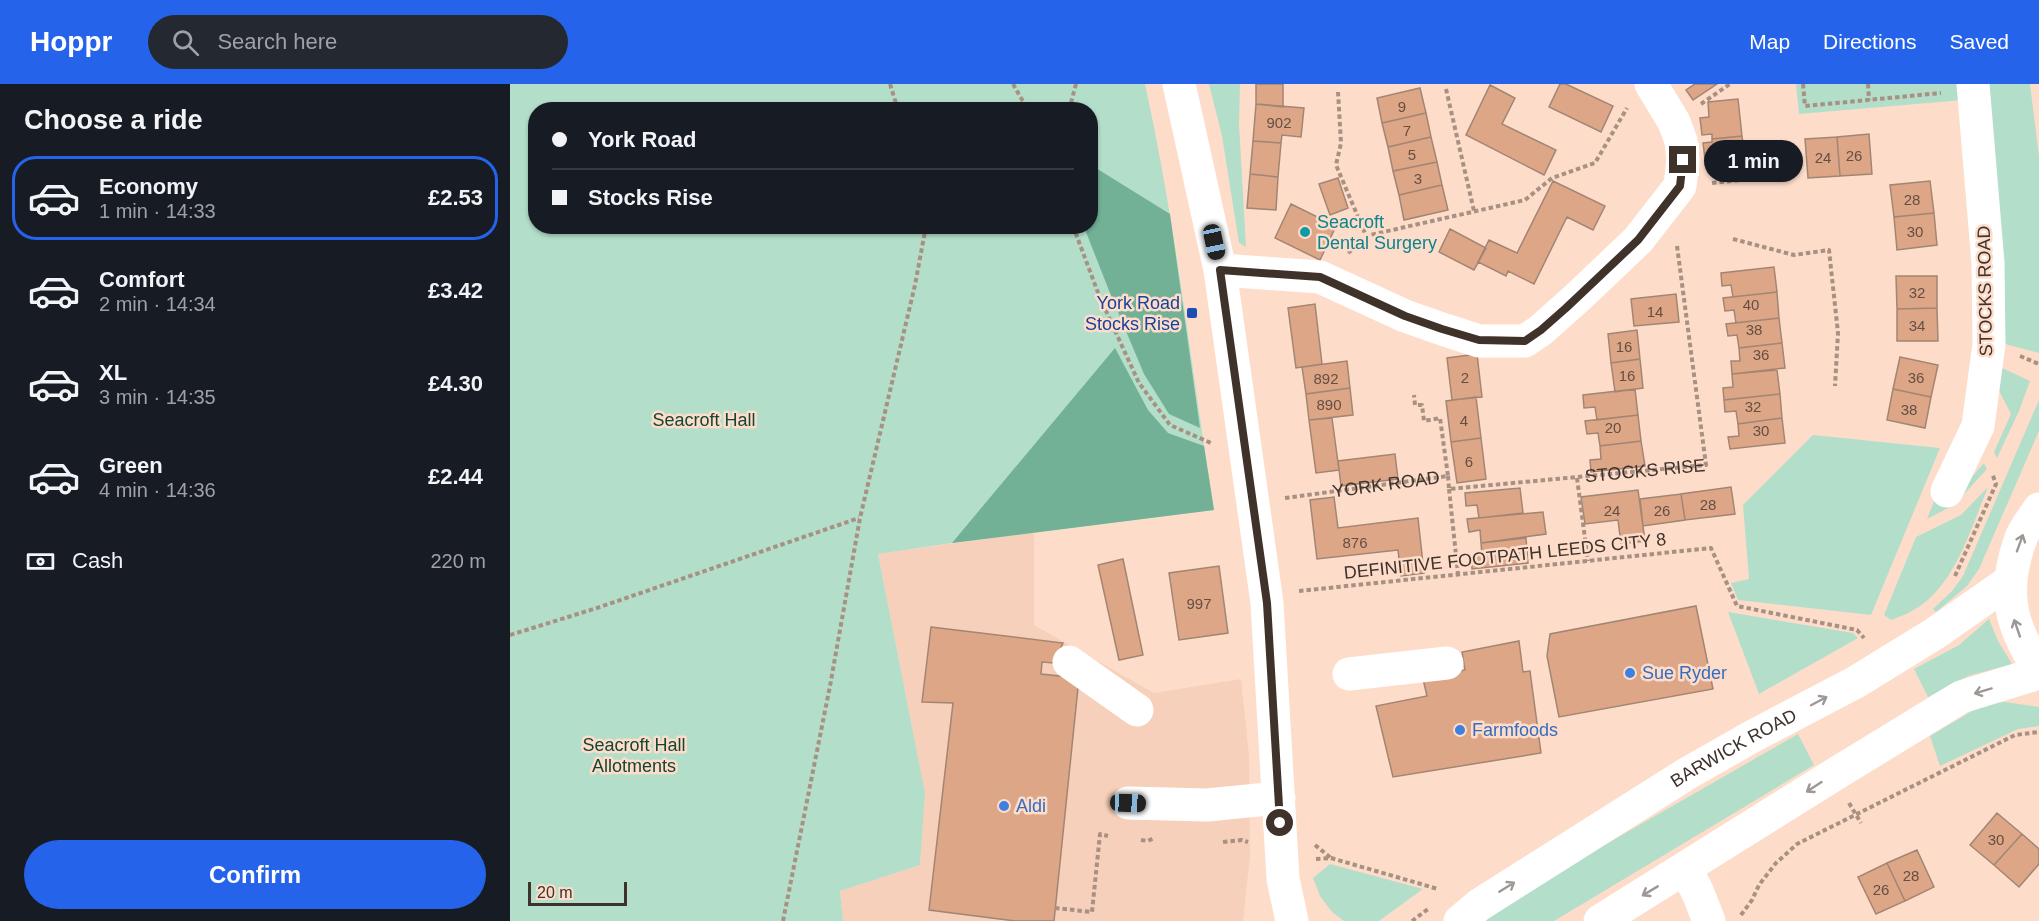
<!DOCTYPE html>
<html lang="en">
<head>
<meta charset="utf-8">
<style>
  :root { --surface:#171b24; --page:#242831; --text:#f1f3f6; --muted:#9ea1a6; --line:#363941; --accent:#2563eb }
  body { margin:0; font-family:Helvetica,sans-serif; background:var(--page); color:var(--text); height:100vh; display:flex; flex-direction:column; font-size:22px; white-space:nowrap }
  * { box-sizing:border-box; margin:0 }
  p { font-size:20px; color:var(--muted) }
  .icon { flex:none; width:33px; height:33px; fill:none; stroke:currentColor; stroke-width:2; stroke-linecap:round; stroke-linejoin:round }
  .map { position:relative; flex:1; overflow:hidden }
  .drawer { display:flex; flex-direction:column; background:var(--surface); width:510px }
  .drawer>* { flex:none }
  .hud { position:absolute; left:18px; top:18px; width:570px; height:132px; border-radius:24px; box-shadow:0 2px 4px #0004; display:grid; align-content:center; height:132px; padding:0 24px; background:var(--surface) }
  .scale { position:absolute; left:18px; bottom:15px; width:99px; box-sizing:border-box; padding-left:6px; border:3px solid #3e322b; border-top:0; font-size:16px; line-height:21px; white-space:nowrap; color:#3e322b; -webkit-text-stroke:4px #fdddca; paint-order:stroke }
  .end { position:absolute; width:27px; height:27px; margin:-14px; border:8px solid #3e322b; background:#fff; box-shadow:0 0 0 3px #fff }
  .from { border-radius:50% }
  .bubble { position:absolute; height:42px; border-radius:21px; background:var(--surface); box-shadow:0 2px 4px #0004; font-size:20px; font-weight:600; line-height:42px; text-align:center }
  .car { position:absolute; width:18px; height:36px; margin:-18px -9px; border-radius:8px; box-shadow:0 0 4px 2px #0007; background:linear-gradient(#222 24%,#8ab4d8 0 40%,#222 0 76%,#8ab4d8 0 86%,#222 0) }
  .hud b { display:flex; align-items:center; gap:21px; height:57px; font-size:22px }
  .hud b+b { border-top:2px solid var(--line) }
  .hud i { width:15px; height:15px; background:var(--text) }
  ul { padding:0; list-style:none }
  li { display:flex; align-items:center; gap:18px; height:84px; margin:0 12px 9px; padding:0 12px; border:3px solid transparent; border-radius:24px }
  li div { flex:1 }
  li b { display:block; font-size:22px }
  li em { font-style:normal; font-weight:600 }
  li.current { border-color:var(--accent) }
  li>.icon { width:54px; height:54px; stroke-width:1.5 }
  h2 { padding:0 24px; font-size:27px; line-height:72px }
  .pay { display:flex; align-items:center; gap:15px; height:66px; padding:0 24px; font-size:22px }
  .pay p { margin-inline-start:auto }
  .action { display:flex; gap:12px; margin-top:auto; padding:12px 24px }
  .action a { flex:1; height:69px; border-radius:36px; background:var(--accent); color:#fff; font-size:24px; font-weight:600; line-height:69px; text-align:center }
  header { display:flex; align-items:center; gap:36px; box-sizing:border-box; height:84px; padding:0 30px; background:var(--accent); color:#fff }
  header strong { font-size:28px }
  nav { display:flex; gap:33px; margin-inline-start:auto; font-size:21px }
  .search { width:420px; height:54px; background:var(--page); display:flex; align-items:center; gap:15px; box-sizing:border-box; padding:0 21px; border-radius:33px; color:var(--muted); font-size:22px }
  main { display:flex; flex:1; min-height:0 }
  .map>svg:first-child { display:block }
</style>
</head>
<body>
<header>
<strong>Hoppr</strong>
<div class="search"><svg class="icon" aria-label="search" viewBox="0 0 24 24"><circle cx="10" cy="10" r="6"/><path d="M15 15l6 6"/></svg>Search here</div>
<nav><a>Map</a><a>Directions</a><a>Saved</a></nav>
</header>
<main>
<section class="drawer">
<h2>Choose a ride</h2>
<ul>
<li class="current"><svg class="icon" aria-label="car" viewBox="0 0 24 24"><path d="M5 17H2v-5l4-1 3-4h7l3 4 3 1v5h-3M9 17h6M6 11h13"/><circle cx="7" cy="17" r="2"/><circle cx="17" cy="17" r="2"/></svg><div><b>Economy</b><p>1 min · 14:33</p></div><em>£2.53</em></li>
<li><svg class="icon" aria-label="car" viewBox="0 0 24 24"><path d="M5 17H2v-5l4-1 3-4h7l3 4 3 1v5h-3M9 17h6M6 11h13"/><circle cx="7" cy="17" r="2"/><circle cx="17" cy="17" r="2"/></svg><div><b>Comfort</b><p>2 min · 14:34</p></div><em>£3.42</em></li>
<li><svg class="icon" aria-label="car" viewBox="0 0 24 24"><path d="M5 17H2v-5l4-1 3-4h7l3 4 3 1v5h-3M9 17h6M6 11h13"/><circle cx="7" cy="17" r="2"/><circle cx="17" cy="17" r="2"/></svg><div><b>XL</b><p>3 min · 14:35</p></div><em>£4.30</em></li>
<li><svg class="icon" aria-label="car" viewBox="0 0 24 24"><path d="M5 17H2v-5l4-1 3-4h7l3 4 3 1v5h-3M9 17h6M6 11h13"/><circle cx="7" cy="17" r="2"/><circle cx="17" cy="17" r="2"/></svg><div><b>Green</b><p>4 min · 14:36</p></div><em>£2.44</em></li>
</ul>
<div class="pay"><svg class="icon" aria-label="cash" viewBox="0 0 24 24"><path d="M3 7h18v10H3z"/><circle cx="12" cy="12" r="2"/></svg>Cash<p>220 m</p></div>
<div class="action"><a>Confirm</a></div>
</section>
<div class="map">
<svg width="1529" height="837" viewBox="0 0 1529 837">
  <rect width="100%" height="100%" fill="#fdddca"/>
  <path fill="#f6d0ba" d="M524,448V541L644,609L731,595L739,671L740,772L733,837H333L330,807L410,781L415,709L368,470Z"/>
  <path fill="#b3deca" fill-rule="evenodd" d="M0,0H635C666,140 681,284 704,426L442,459L368,470L415,709L410,781L330,807L333,837H0ZM26,26H580V142H26Z
    M699,0H730L729,40L736,163L729,159L712,52Z
    M1286,0H1464L1465,15L1289,30Z
    M1474,0H1520L1529,73V269L1488,258Z
    M1488,282L1520,297L1509,327L1487,374L1484,368L1501,330L1486,301Z
    M1529,316V347L1469,485L1457,502L1426,528L1423,525L1442,507L1453,492Z
    M1303,351L1430,364L1361,531L1228,516L1221,499L1239,495L1233,421Z
    M1474,379L1477,385L1444,421L1417,435L1426,412H1445Z
    M1478,403C1461,444 1444,505 1402,527C1395,531 1388,533 1381,536L1374,531L1406,453L1451,431Z
    M1218,528L1343,549L1348,554L1249,610Z
    M1479,535L1488,557L1502,580L1458,592L1418,613L1404,585L1449,561Z
    M1495,618L1529,623V642L1508,645L1430,682L1420,652L1474,620Z
    M1288,650L1304,681L1044,837H975L1030,798Z
    M820,780L913,805L869,837H834L822,828L810,812L803,794Z"/>
  <path fill="#72b195" d="M581,81L660,130L690,344L659,330L634,290L600,209L574,143L580,142Z
    M605,264L638,326L658,349L694,362L704,426L442,459Z"/>
  <path fill="#dca687" stroke="#a38574" stroke-width="1.5" d="M746,0H773V23L746,20Z
    M1050,0H1056L1103,22L1091,48L1039,23Z
    M1185,0H1207L1183,16L1176,6Z
    M980,1L1005,14L992,40L1046,66L1034,91L956,51Z
    M910,4L916,29L872,39L867,14Z
    M1228,15L1232,52L1202,55V50L1192,51L1190,34L1199,33L1198,18Z
    M746,20L794,24L791,53L772,51L771,59L743,57Z
    M916,29L921,53L878,63L872,39Z
    M1359,50L1362,90L1330,92L1327,53Z
    M1232,52L1237,88L1206,92L1204,74L1195,75L1193,59L1202,58V55Z
    M921,53L927,78L883,87L878,63Z
    M1327,53L1330,92L1298,94L1295,55Z
    M743,57L771,59L768,93L740,90Z
    M927,78L932,101L889,111L883,87Z
    M740,90L768,93L766,126L737,124Z
    M828,94L838,124L820,131L809,100Z
    M1043,97L1095,122L1083,146L1057,133L1024,200L998,187L996,192L968,178L979,156L1007,169Z
    M1420,97L1424,129L1384,133L1380,101Z
    M932,101L938,126L894,136L889,111Z
    M781,120L826,142L810,176L765,154Z
    M1424,129L1427,161L1387,166L1384,133Z
    M940,145L976,164L964,186L929,168Z
    M1264,183L1267,208L1223,213L1221,201L1212,202L1211,189Z
    M1386,192H1427V224L1387,225Z
    M1267,208L1269,234L1226,239L1224,226L1215,227L1213,214Z
    M1166,210L1169,238L1124,242L1121,215Z
    M805,220L812,280L786,284L778,224Z
    M1427,224L1428,257H1387V225Z
    M1269,234L1272,259L1229,264L1227,251L1218,252L1216,240Z
    M1127,246L1130,275L1101,279L1098,250Z
    M1272,259L1275,284L1222,290L1221,277H1230L1229,264Z
    M967,270L972,313L942,316L937,274Z
    M1390,273L1428,281L1421,313L1383,305Z
    M1130,275L1133,304L1105,308L1101,279Z
    M837,277L840,304L796,310L792,283Z
    M1267,286L1270,310L1214,316L1213,304L1223,303L1222,290Z
    M840,304L843,331L799,336L796,310Z
    M1125,305L1128,331L1087,336L1085,323L1074,324L1073,311Z
    M1383,305L1421,313L1415,344L1377,336Z
    M1270,310L1272,334L1228,340L1226,327L1215,328L1214,316Z
    M966,313L971,354L941,358L936,317Z
    M1128,331L1131,357L1090,362L1088,349L1077,350L1075,337Z
    M822,334L829,386L806,389L799,336Z
    M1272,334L1275,359L1220,365L1218,353L1229,352L1228,340Z
    M971,354L976,395L947,399L941,358Z
    M1131,357L1135,382L1081,388L1080,376L1091,375L1090,362Z
    M885,370L888,395L831,402L828,377Z
    M1221,403L1225,430L1175,436L1171,410Z
    M1010,404L1013,429L969,434L967,421L956,422L955,409Z
    M1128,406L1135,457L1111,460L1108,436L1075,440L1071,413Z
    M1171,410L1175,436L1133,442L1130,415Z
    M824,413L828,444L908,434L914,489L891,492L888,466L807,475L800,416Z
    M1033,428L1036,450L971,459L970,446L959,448L957,435Z
    M1016,454L1018,479L962,485L961,472L972,471L971,459Z
    M613,475L633,571L609,576L588,481Z
    M709,482L718,549L669,556L659,489Z
    M1186,522L1203,605L1049,633L1037,572L1040,550Z
    M421,543L553,559L544,579L532,578L531,590L569,594L544,837H505L419,826L443,619L412,618Z
    M1009,557L1013,588L1020,587L1031,669L883,693L866,622L917,612L913,595L955,586L952,568Z
    M1487,729L1512,750L1484,781L1460,761Z
    M1512,750L1529,765V780L1509,803L1484,781Z
    M1407,766L1424,803L1395,817L1377,779Z
    M1377,779L1395,817L1366,830L1348,793Z"/>
  <g fill="none" stroke-linecap="round" stroke-linejoin="round">
    <g stroke="#a89183" stroke-width="4" stroke-dasharray="4.5 3" stroke-linecap="butt">
      <path d="M380,0L388,26"/>
      <path d="M503,0L518,26"/>
      <path d="M1293,0L1295,22L1431,9"/>
      <path d="M1358,0L1359,16"/>
      <path d="M936,5L964,127"/>
      <path d="M828,8L831,59L826,81L857,154"/>
      <path d="M1191,20L1220,0"/>
      <path d="M559,26L566,0"/>
      <path d="M1202,99L1231,96"/>
      <path d="M563,142L590,214L629,299L660,341L701,359"/>
      <path d="M1223,155L1284,171L1319,166L1328,249L1325,302"/>
      <path d="M838,169L860,151L1015,116L1042,94L1085,79L1117,24"/>
      <path d="M1510,272L1529,280"/>
      <path id="s1" d="M938,392L939,405L1196,381L1167,162"/>
      <path d="M1067,394L1078,477"/>
      <path d="M939,405L948,490"/>
      <path id="s2" d="M775,414L938,392L930,334L914,337L912,321H905L904,311"/>
      <path d="M1445,492L1486,400L1482,389"/>
      <path d="M789,507L1201,464L1227,522L1347,546L1354,554"/>
      <path d="M0,551L87,524L349,434"/>
      <path d="M1339,719L1351,739"/>
      <path d="M631,756L638,757L644,754"/>
      <path d="M713,758L732,756L738,758"/>
      <path d="M805,761L821,774"/>
      <path d="M806,775L821,774L928,805"/>
      <path d="M545,824L582,828L590,750L598,752"/>
      <path d="M1231,831L1242,816L1249,801L1266,779L1287,760L1505,651L1529,648"/>
      <path d="M273,837L320,602L350,434L405,201L416,142"/>
      <path d="M902,837L918,825"/>
    </g>
    <path stroke="#fff" stroke-width="33" d="M669,0L710,186L757,519L773,795L782,837
      M710,186L810,193L895,232L932,245L969,257H1015L1031,246L1068,213L1128,156L1170,102L1173,76L1171,57L1164,38L1141,0
      M1437,407L1468,342L1479,260L1478,179L1463,0
      M559,578L627,626
      M839,590L937,579
      M618,719L697,721L769,714
      M1176,785L1188,809L1199,837"/>
    <g stroke="#fff" stroke-width="33">
      <path d="M1529,425C1523,435 1513,446 1510,457C1492,507 1500,542 1529,585"/>
      <path id="s3" d="M950,837L969,821L1178,689L1243,652L1346,598L1424,550L1500,497"/>
      <path d="M1090,837L1322,692L1451,613L1529,589"/>
    </g>
  </g>
  <defs><path id="oneway-shaft" d="M-6 0H5M1.5-3L5.5 0L1.5 3" fill="none" stroke-width="1.6" stroke-linecap="round" stroke-linejoin="round" transform="scale(1.5)"/></defs>
  <g stroke="#9e9895">
    <use href="#oneway-shaft" transform="translate(1510 459) rotate(-70)"/>
    <use href="#oneway-shaft" transform="translate(1507 544) rotate(-109)"/>
    <use href="#oneway-shaft" transform="translate(1473 607) rotate(163)"/>
    <use href="#oneway-shaft" transform="translate(1309 617) rotate(-28)"/>
    <use href="#oneway-shaft" transform="translate(1304 703) rotate(147)"/>
    <use href="#oneway-shaft" transform="translate(997 803) rotate(-32)"/>
    <use href="#oneway-shaft" transform="translate(1140 807) rotate(149)"/>
  </g>
  <g fill="none" stroke-linecap="round" stroke-linejoin="round">
    <path stroke="#3e322b" stroke-width="8" d="M770,739L757,519L710,186L810,193L895,232L932,245L969,256L1015,257L1031,246L1056,224L1128,156L1170,102L1173,76"/>
  </g>
  <circle fill="#0f9aa8" stroke="#fdddca" stroke-width="2" cx="795" cy="148" r="6"/>
  <rect fill="#1a4fb4" stroke="#fdddca" stroke-width="2" x="676" y="223" width="12" height="12" rx="3"/>
  <g fill="#3f7fe0" stroke="#fdddca" stroke-width="2">
    <circle cx="1120" cy="589" r="6"/>
    <circle cx="950" cy="646" r="6"/>
    <circle cx="494" cy="722" r="6"/>
  </g>
  <g text-anchor="middle" dominant-baseline="central" stroke-width="5" stroke-linejoin="round" paint-order="stroke">
    <g font-size="15" fill="#664f42">
      <text x="892" y="22">9</text>
      <text x="769" y="38">902</text>
      <text x="897" y="46">7</text>
      <text x="902" y="70">5</text>
      <text x="1344" y="71">26</text>
      <text x="1313" y="73">24</text>
      <text x="908" y="94">3</text>
      <text x="1402" y="115">28</text>
      <text x="1405" y="147">30</text>
      <text x="1407" y="208">32</text>
      <text x="1241" y="220">40</text>
      <text x="1145" y="227">14</text>
      <text x="1407" y="241">34</text>
      <text x="1244" y="245">38</text>
      <text x="1114" y="262">16</text>
      <text x="1251" y="270">36</text>
      <text x="1117" y="291">16</text>
      <text x="955" y="293">2</text>
      <text x="1406" y="293">36</text>
      <text x="816" y="294">892</text>
      <text x="819" y="320">890</text>
      <text x="1243" y="322">32</text>
      <text x="1399" y="325">38</text>
      <text x="954" y="336">4</text>
      <text x="1103" y="343">20</text>
      <text x="1251" y="346">30</text>
      <text x="959" y="377">6</text>
      <text x="1198" y="420">28</text>
      <text x="1102" y="426">24</text>
      <text x="1152" y="426">26</text>
      <text x="845" y="458">876</text>
      <text x="689" y="519">997</text>
      <text x="1486" y="755">30</text>
      <text x="1401" y="791">28</text>
      <text x="1371" y="805">26</text>
    </g>
    <g font-size="18" fill="#0d838f" stroke="#fdddca" text-anchor="start">
      <text x="807" y="138">Seacroft<tspan x="807" dy="21">Dental Surgery</tspan></text>
    </g>
    <g font-size="18" fill="#3e322b" stroke="#fdddca">
      <text transform="translate(1475 207) rotate(-91)">STOCKS ROAD</text>
      <text stroke="none"><textPath href="#s1" startOffset="210">STOCKS RISE</textPath></text>
      <text stroke="none"><textPath href="#s2" startOffset="102">YORK ROAD</textPath></text>
      <text transform="translate(995 472) rotate(-6)">DEFINITIVE FOOTPATH LEEDS CITY 8</text>
      <text stroke="none"><textPath href="#s3" startOffset="324">BARWICK ROAD</textPath></text>
    </g>
    <g font-size="18" fill="#164399" stroke="#fdddca" text-anchor="end">
      <text x="670" y="219">York Road<tspan x="670" dy="21">Stocks Rise</tspan></text>
    </g>
    <g font-size="18" fill="#124633" stroke="#fdddca">
      <text x="194" y="336">Seacroft Hall</text>
      <text x="124" y="661">Seacroft Hall<tspan x="124" dy="21">Allotments</tspan></text>
    </g>
    <g font-size="18" fill="#366cbe" stroke="#fdddca" text-anchor="start">
      <text x="1132" y="589">Sue Ryder</text>
      <text x="962" y="646">Farmfoods</text>
      <text x="506" y="722">Aldi</text>
    </g>
  </g>
</svg>
<div class="scale">20 m</div>
<i class="end from" style="left:770px;top:739px"></i>
<i class="end" style="left:1173px;top:76px"></i>
<div class="bubble" style="left:1194px;top:56px;width:99px">1 min</div>
<i class="car" style="left:704px;top:158px;rotate:168deg"></i>
<i class="car" style="left:618px;top:719px;rotate:92deg"></i>
<div class="hud">
<b><i class="from"></i>York Road</b>
<b><i></i>Stocks Rise</b>
</div>
</div>
</main>
</body>
</html>
